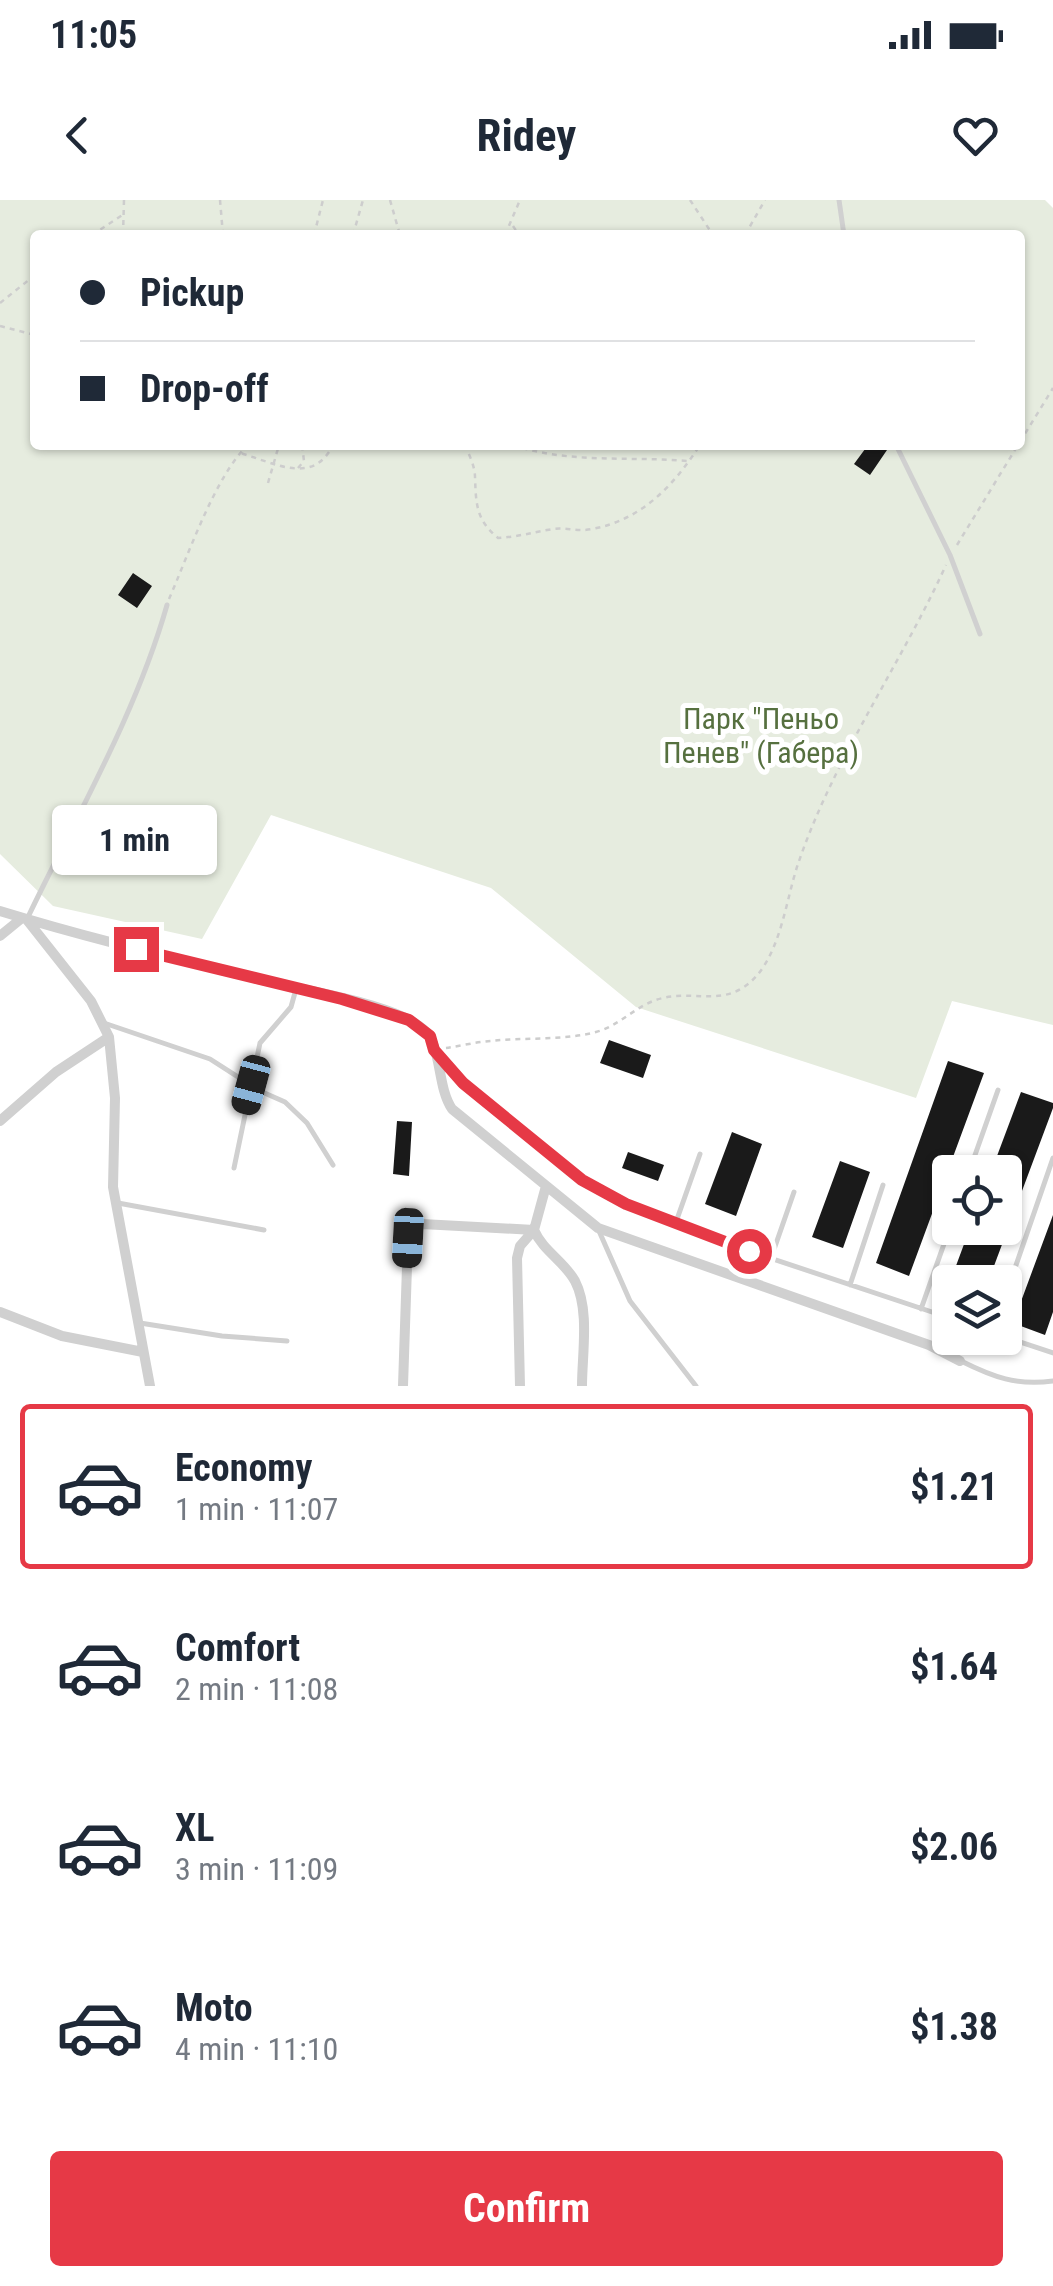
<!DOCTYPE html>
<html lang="en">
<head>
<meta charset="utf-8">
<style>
  :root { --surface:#fff; --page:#f2f2f3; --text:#1f2937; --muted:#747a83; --line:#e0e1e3; --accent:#e63946 }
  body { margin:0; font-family:"Roboto Condensed",sans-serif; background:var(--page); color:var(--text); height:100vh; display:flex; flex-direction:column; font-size:38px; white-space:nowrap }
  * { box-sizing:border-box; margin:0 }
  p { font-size:32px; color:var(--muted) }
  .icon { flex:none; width:55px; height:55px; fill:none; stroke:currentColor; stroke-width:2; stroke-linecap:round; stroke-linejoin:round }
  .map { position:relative; height:1186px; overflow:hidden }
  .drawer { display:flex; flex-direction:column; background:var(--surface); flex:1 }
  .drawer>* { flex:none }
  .guide { position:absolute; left:30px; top:30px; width:995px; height:220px; border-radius:10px; box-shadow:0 2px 8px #0004; display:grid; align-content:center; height:220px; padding:0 50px; background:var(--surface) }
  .buttons { position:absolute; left:932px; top:955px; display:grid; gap:20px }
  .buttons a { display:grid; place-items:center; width:90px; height:90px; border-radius:10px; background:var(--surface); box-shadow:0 2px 8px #0004; font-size:50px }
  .end { position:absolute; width:45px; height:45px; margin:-22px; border:12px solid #e63946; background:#fff; box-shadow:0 0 0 5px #fff }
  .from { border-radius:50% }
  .bubble { position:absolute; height:70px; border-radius:10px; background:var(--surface); box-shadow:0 2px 8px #0004; font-size:32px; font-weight:700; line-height:70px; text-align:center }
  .car { position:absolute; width:30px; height:60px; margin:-30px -15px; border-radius:12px; box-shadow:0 0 8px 2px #0007; background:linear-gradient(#222 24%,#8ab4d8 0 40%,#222 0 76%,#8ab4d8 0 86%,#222 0) }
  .guide b { display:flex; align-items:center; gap:35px; height:95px; font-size:38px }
  .guide b+b { border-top:2px solid var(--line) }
  .guide i { width:25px; height:25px; background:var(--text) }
  ul { padding:18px 0 0; list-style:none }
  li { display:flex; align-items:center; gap:30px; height:165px; margin:0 20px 15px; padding:0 30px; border:5px solid transparent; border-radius:10px }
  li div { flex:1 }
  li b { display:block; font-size:38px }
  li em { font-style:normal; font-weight:700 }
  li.current { border-color:var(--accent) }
  li>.icon { width:90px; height:90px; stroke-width:1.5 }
  .cta { display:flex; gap:20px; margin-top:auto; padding:20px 50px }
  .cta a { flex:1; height:115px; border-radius:10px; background:var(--accent); color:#fff; font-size:40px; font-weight:700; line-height:115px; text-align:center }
  .status { display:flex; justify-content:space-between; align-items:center; height:70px; padding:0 50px; background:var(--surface); direction:ltr }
  .status svg { height:28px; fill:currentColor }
  header { display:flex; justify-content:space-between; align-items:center; height:130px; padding:0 50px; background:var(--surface); font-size:45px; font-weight:700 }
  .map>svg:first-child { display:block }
</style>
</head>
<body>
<div class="status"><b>11:05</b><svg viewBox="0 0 49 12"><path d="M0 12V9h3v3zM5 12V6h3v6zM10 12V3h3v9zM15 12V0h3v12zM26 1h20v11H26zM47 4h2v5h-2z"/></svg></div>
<header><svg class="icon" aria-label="back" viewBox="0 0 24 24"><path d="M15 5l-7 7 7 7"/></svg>Ridey<svg class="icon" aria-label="heart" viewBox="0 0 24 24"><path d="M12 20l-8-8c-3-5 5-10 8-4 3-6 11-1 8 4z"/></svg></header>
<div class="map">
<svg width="1053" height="1186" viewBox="0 0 1053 1186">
  <rect width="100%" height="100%" fill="#fff"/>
  <path fill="#e6ecdf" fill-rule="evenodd" d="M0,0H1045L1053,8V825L952,801L916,898L636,807L491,688L271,615L202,739L53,706L0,654ZM35,35H1020V245H35Z"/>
  <path fill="#1a1a1a" d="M868,245H881L887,250L870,275L854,264Z
    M133,373L152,386L137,408L118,395Z
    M609,840L651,855L643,878L600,863Z
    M948,861L984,873L909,1076L876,1063Z
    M1021,892L1053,903V908L988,1082H950L970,1028H1005V972H991Z
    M397,921L412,922L409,976L393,974Z
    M732,932L762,944L736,1016L705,1004Z
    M628,952L664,965L658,981L622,968Z
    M840,961L870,972L843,1048L812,1037Z
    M1053,1015V1112L1045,1135L1013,1123Z"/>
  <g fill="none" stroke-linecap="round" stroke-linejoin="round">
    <path stroke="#cdcdcd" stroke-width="2.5" stroke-dasharray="5 5" stroke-linecap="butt" d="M220,0L223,35
      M390,0L400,35
      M690,0L713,35
      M513,26L519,35
      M92,35L124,14
      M123,35L124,0
      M314,35L323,0
      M353,35L363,0
      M505,35L520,0
      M745,35L765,0
      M0,103L35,75
      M0,126L35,135
      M1020,242L1053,188
      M239,245L240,253C275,263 313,286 333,245
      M453,245H455
      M465,245C469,255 475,266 475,277C476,304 476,320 498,338C517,337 534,332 553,329C565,327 578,332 592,329C642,320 674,285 700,245
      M513,245C569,264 630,256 688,261
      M298,268L304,261L302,245
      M268,283L279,245
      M957,345L1018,245
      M169,399C188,356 215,276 248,245
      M446,848C460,846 476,842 491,841C525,837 562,841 596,832C620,826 638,803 663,798C691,791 719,804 744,787C780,763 785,702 798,664C834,558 900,466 946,365"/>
    <path stroke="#d0d0d0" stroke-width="5" d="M839,0L844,35
      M896,245L950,355L980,434
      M28,717C77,615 136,514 167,405
      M104,823L210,859L260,891L285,902L307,923L333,965
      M440,857L463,883L551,956L606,995L749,1051L950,1118
      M234,968L260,843L291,807L296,789
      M969,972L998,890
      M118,1003L264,1030
      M676,1022L700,954
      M599,1031L630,1101L696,1186
      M771,1058L794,992
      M850,1085L883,985
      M1005,1097L1053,958
      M921,1109L950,1027
      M140,1123L222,1136L287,1141
      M1005,1137L1053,1153
      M961,1161C993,1177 1017,1186 1053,1181"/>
    <path stroke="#d0d0d0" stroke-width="10" d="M0,711C88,738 177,759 266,781C305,791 398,804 425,831C442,848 437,887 452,909L598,1028L929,1145L960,1161
      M27,720L91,801L109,837L115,898L113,987L150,1186
      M0,736L22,718
      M0,921L56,872L109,837
      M546,986L534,1030C543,1051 564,1061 575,1081C590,1110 582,1154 582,1186
      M0,1112L62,1136L143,1152
      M403,1186L408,1037L413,1025L422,1024L534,1030L520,1046L517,1058L520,1186"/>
  </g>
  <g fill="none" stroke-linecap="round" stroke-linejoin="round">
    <path stroke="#e63946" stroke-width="12" d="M136,749L342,799L409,820L430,836L434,850L463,883L582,980L626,1004L749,1051"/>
  </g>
  <g text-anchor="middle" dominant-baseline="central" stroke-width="10" stroke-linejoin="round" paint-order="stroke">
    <g font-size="30" fill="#56703f" stroke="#fff">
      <text x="761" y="518">Парк "Пеньо<tspan x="761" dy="34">Пенев" (Габера)</tspan></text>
    </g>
  </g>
</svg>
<div class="buttons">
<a><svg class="icon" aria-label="locate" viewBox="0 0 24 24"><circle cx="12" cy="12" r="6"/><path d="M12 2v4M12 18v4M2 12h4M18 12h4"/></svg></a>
<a><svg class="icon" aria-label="layers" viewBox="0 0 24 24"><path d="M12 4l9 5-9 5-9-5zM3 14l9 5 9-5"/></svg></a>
</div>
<i class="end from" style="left:749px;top:1051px"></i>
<i class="end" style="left:136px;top:749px"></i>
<div class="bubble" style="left:52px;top:605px;width:165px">1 min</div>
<i class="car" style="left:251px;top:885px;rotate:195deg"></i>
<i class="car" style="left:408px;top:1038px;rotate:183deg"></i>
<div class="guide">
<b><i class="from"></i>Pickup</b>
<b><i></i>Drop-off</b>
</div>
</div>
<section class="drawer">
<ul>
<li class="current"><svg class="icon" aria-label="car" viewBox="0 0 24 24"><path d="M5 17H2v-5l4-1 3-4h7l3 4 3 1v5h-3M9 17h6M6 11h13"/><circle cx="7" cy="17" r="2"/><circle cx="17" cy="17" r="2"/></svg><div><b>Economy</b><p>1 min · 11:07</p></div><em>$1.21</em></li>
<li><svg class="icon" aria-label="car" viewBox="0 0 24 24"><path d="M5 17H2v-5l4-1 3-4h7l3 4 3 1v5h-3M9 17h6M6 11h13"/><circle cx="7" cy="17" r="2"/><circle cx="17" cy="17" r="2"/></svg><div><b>Comfort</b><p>2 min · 11:08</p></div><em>$1.64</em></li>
<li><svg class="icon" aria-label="car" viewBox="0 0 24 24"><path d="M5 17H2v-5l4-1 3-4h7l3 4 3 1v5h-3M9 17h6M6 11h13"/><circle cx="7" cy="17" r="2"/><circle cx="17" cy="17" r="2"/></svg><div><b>XL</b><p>3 min · 11:09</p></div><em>$2.06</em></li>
<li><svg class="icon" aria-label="car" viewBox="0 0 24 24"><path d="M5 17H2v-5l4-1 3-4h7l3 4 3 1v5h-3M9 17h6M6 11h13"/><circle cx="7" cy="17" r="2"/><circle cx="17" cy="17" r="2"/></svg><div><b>Moto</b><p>4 min · 11:10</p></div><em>$1.38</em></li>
</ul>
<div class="cta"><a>Confirm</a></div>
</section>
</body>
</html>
